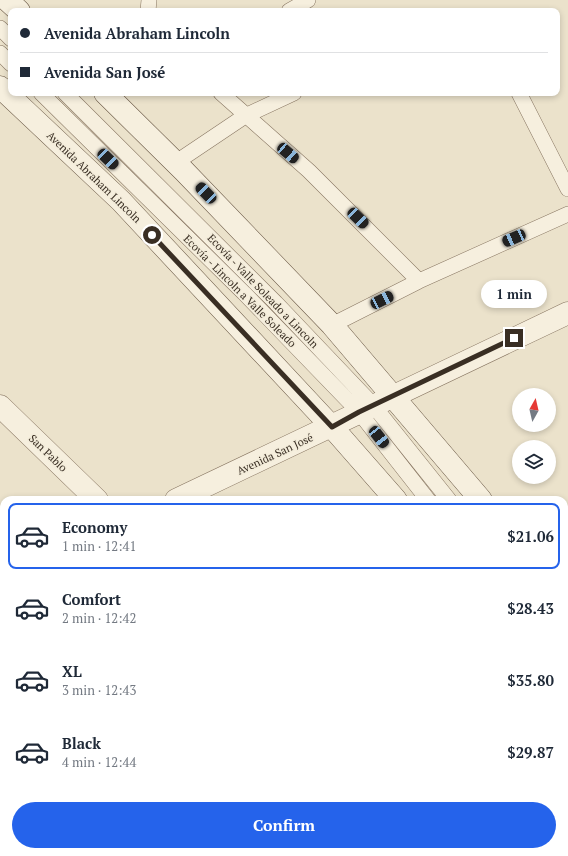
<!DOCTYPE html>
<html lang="en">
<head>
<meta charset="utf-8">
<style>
  :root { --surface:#fff; --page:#f2f2f3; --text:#1f2937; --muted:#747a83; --line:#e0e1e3; --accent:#2563eb }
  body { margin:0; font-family:"PT Serif",serif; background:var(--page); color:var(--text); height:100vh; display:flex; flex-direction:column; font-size:15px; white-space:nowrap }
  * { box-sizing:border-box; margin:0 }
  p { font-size:13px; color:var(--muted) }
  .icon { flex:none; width:22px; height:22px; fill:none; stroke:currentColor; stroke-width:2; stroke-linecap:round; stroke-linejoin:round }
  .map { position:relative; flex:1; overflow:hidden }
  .sheet { position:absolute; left:0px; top:496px; width:568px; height:360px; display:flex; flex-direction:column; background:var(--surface); border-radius:12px 12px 0 0; box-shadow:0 2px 6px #0003 }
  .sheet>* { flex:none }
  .top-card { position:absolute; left:8px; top:8px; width:552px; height:88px; border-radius:8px; box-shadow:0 2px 6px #0003; display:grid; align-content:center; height:88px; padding:0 12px; background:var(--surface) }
  .needle { width:26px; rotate:8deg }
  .tools { position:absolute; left:512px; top:388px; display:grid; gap:8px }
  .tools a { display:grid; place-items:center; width:44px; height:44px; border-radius:50%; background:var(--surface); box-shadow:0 2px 6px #0003; font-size:20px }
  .end { position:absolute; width:18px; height:18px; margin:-9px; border:5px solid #392e23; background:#fff; box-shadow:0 0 0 2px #fff }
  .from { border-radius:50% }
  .bubble { position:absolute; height:28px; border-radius:14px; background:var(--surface); box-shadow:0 2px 6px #0003; font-size:13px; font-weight:700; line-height:28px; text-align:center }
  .car { position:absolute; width:12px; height:24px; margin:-12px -6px; border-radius:5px; box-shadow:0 0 3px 1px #0007; background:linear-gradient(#222 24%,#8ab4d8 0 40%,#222 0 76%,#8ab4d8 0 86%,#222 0) }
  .top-card b { display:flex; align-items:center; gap:14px; height:38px; font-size:15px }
  .top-card b+b { border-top:1px solid var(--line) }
  .top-card i { width:10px; height:10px; background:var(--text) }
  ul { padding:7px 0 0; list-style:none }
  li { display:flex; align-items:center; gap:12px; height:66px; margin:0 8px 6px; padding:0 4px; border:2px solid transparent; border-radius:8px }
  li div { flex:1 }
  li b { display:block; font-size:15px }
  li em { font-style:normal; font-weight:700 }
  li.on { border-color:var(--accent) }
  li>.icon { width:36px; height:36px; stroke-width:1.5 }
  .button { display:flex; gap:8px; margin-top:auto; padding:8px 12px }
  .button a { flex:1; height:46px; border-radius:24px; background:var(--accent); color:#fff; font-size:16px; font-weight:700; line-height:46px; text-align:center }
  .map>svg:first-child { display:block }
</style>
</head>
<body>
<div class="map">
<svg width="568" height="856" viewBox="0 0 568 856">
  <rect width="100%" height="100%" fill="#ebe2cb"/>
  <path fill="#c3c9a0" d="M170,852H390L394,856H174Z"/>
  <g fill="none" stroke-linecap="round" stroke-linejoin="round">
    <g stroke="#877561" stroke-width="16">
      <path id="service" d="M148,11L149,0
        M289,11L308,0
        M0,28L11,39
        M0,53L11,64
        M41,93L244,293L359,412L428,500
        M65,93L276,303L373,405L449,500
        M221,93L309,171L419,281
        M519,93L568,189
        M175,163L245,116L294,93
        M332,325L419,281L568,214
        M564,636L568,640
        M564,662L568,667"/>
    </g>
    <g stroke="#877561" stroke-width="23">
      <path id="minor" d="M0,406L97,500
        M564,564L568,562
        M0,846L4,844
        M127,852L131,856
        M415,852L419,856"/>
    </g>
    <g stroke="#877561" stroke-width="23">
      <path id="tertiary" d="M176,500L568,313
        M0,588L4,586"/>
    </g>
    <g stroke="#695744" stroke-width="23">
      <path id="secondary" d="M7,0L19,11
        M0,87L121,201L332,427L396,500
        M105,93L184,171L332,325L481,500
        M564,598L568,603
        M564,690L568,694"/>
    </g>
    <use href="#service" stroke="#f6efde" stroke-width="15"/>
    <use href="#minor" stroke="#f6efde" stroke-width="22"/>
    <use href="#tertiary" stroke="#f6efde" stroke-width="22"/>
    <use href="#secondary" stroke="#f6efde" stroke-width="22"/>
  </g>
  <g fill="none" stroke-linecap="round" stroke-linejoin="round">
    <path stroke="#392e23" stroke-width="5" d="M152,235L332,427L359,412L514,338"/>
  </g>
  <g text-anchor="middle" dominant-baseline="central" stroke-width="3" stroke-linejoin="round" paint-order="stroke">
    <g font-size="11" fill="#392e23" stroke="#f3ecda">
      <text transform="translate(94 177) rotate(44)">Avenida Abraham Lincoln</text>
      <text transform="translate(240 291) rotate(45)">Ecovía - Lincoln a Valle Soleado</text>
      <text transform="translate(263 291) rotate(46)">Ecovía - Valle Soleado a Lincoln</text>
      <text transform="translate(48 453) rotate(44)">San Pablo</text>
      <text transform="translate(275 454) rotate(-25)">Avenida San José</text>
    </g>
  </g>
</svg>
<div class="tools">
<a><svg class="needle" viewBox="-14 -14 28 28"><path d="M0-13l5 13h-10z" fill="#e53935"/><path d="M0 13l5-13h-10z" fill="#747a83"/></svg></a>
<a><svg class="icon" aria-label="layers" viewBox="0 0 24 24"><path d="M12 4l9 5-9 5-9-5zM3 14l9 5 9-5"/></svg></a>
</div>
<i class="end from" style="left:152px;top:235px"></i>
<i class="end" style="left:514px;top:338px"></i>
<div class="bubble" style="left:481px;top:280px;width:66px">1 min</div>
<i class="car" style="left:288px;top:153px;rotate:131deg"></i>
<i class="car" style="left:108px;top:159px;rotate:134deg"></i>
<i class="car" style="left:206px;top:193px;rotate:316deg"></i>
<i class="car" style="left:358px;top:218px;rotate:134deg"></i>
<i class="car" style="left:514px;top:238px;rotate:246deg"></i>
<i class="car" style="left:382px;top:300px;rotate:64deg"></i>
<i class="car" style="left:379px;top:437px;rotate:142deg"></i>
<div class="top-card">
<b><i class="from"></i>Avenida Abraham Lincoln</b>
<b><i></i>Avenida San José</b>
</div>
<section class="sheet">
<ul>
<li class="on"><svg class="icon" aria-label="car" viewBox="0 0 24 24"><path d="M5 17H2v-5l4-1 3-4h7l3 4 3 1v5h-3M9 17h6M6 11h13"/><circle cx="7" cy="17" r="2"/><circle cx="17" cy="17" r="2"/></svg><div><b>Economy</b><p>1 min · 12:41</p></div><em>$21.06</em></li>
<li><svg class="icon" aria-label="car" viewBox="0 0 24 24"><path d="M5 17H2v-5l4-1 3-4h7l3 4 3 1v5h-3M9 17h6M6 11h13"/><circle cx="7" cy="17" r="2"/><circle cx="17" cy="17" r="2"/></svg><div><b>Comfort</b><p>2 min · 12:42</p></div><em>$28.43</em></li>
<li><svg class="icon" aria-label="car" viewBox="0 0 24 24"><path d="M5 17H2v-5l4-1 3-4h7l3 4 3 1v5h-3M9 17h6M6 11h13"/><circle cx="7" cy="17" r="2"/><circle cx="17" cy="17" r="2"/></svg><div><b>XL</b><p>3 min · 12:43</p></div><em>$35.80</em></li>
<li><svg class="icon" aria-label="car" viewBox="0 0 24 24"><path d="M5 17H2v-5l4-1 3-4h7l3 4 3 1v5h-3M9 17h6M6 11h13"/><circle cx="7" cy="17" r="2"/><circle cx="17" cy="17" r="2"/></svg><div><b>Black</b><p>4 min · 12:44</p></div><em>$29.87</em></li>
</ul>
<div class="button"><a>Confirm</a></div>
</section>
</div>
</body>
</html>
